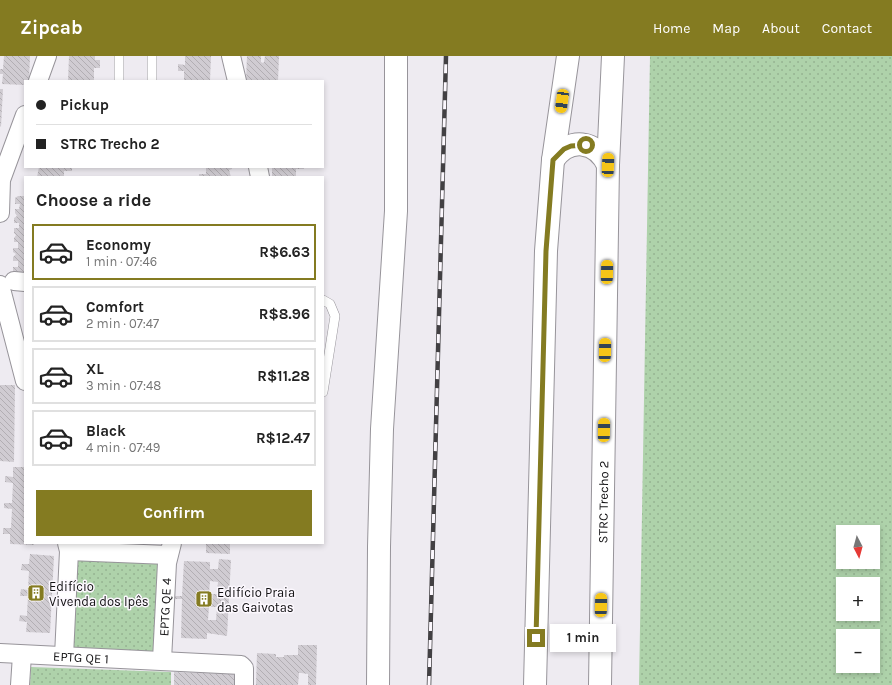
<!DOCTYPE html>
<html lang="en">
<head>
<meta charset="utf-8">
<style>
  :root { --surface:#fff; --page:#f2f2f2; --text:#222; --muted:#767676; --line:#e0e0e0; --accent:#847b21 }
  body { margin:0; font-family:Karla,sans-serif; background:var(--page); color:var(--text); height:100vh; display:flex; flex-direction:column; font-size:15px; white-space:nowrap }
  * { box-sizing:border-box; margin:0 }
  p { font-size:13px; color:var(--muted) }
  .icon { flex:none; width:22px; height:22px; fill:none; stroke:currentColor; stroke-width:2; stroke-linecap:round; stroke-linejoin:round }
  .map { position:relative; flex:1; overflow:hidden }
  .drawer { position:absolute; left:24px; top:120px; width:300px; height:368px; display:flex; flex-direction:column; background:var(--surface); border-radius:0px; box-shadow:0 2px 6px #0003 }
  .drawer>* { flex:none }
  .top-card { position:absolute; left:24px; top:24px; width:300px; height:88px; border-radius:0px; box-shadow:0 2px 6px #0003; display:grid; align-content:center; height:88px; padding:0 12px; background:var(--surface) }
  .needle { width:26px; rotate:174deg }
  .buttons { position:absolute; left:836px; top:469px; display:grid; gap:8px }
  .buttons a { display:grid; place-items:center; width:44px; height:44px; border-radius:0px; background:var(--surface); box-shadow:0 2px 6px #0003; font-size:20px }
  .end { position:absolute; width:18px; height:18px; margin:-9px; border:5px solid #847b21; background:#fff; box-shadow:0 0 0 2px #fff }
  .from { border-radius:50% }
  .bubble { position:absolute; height:28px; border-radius:0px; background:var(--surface); box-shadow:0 2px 6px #0003; font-size:13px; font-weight:700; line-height:28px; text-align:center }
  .car { position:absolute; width:12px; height:24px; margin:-12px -6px; border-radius:5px; box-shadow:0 0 3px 1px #0007; background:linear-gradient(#f5c518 24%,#345 0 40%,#f5c518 0 76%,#345 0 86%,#f5c518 0) }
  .top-card b { display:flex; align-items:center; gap:14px; height:38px; font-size:15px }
  .top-card b+b { border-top:1px solid var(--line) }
  .top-card i { width:10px; height:10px; background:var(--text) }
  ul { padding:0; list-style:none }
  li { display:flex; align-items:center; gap:12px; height:56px; margin:0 8px 6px; padding:0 4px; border:2px solid var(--line); border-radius:0px }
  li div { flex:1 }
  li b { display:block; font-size:15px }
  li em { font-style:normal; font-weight:700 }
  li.selected { border-color:var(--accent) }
  li>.icon { width:36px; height:36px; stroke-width:1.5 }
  h2 { padding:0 12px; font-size:18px; line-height:48px }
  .primary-button { display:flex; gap:8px; margin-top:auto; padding:8px 12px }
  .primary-button a { flex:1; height:46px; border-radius:0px; background:var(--accent); color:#fff; font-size:16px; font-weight:700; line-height:46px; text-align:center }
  header { display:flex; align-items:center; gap:24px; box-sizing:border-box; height:56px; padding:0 20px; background:var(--accent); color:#fff }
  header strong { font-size:19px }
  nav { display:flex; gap:22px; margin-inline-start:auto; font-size:14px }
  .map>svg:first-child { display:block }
</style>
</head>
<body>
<header>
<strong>Zipcab</strong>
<nav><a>Home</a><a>Map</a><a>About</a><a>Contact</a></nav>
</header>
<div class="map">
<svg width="892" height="629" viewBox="0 0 892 629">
  <defs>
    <pattern id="grass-dots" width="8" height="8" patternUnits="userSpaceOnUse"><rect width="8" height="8" fill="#aed2aa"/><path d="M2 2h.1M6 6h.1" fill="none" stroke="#95b391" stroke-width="1.8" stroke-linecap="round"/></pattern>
    <pattern id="building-back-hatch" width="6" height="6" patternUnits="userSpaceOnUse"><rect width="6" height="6" fill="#d0ccd2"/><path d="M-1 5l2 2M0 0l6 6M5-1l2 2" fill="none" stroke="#b2aeb3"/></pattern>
  </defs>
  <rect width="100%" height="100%" fill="#eeebf1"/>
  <path fill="url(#grass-dots)" fill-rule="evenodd" d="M650,0H892V629H639ZM843,476H873V506H843ZM843,528H873V558H843ZM843,580H873V610H843Z
    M74,499L163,503L158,599L69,594Z
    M31,611L171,616V629H30Z"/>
  <path fill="url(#building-back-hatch)" fill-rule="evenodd" d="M4,0H30L29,25H25V29L2,28L3,18H0V13H3Z
    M69,0H95V4H100V12H94V25H68Z
    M185,0H211L210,25H184V15H178V8L185,9Z
    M247,0H261V6L263,7L264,6L265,0H279L278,25H246Z
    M0,33H3L1,71L0,70Z
    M39,111H72V115H64V121H37Z
    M206,111H232V113L229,114L231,121H199V118H206Z
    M272,111H304V113H296V121H272Z
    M18,140H25V218L15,217L13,216V211H18V205H13V201L16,198L13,196V192H18V186H14V182L16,179L14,177V172H19V167H14V162L17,160L15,157V153H19L20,148H15V142Z
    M0,329H15L14,406L0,405Z
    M13,411H25V487H34V489L10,488V478H3V472H11L12,453L4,452V447H12L13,427L5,426V420L13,421Z
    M206,487H230V498L206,497Z
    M30,498L54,500L50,577L26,576L27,566L19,565L20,559L27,560V558L28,540H20L21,533L28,534L29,515L21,514L22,508H29Z
    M219,503L231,504L227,580L207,577V583L181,582L182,543H175V540H182L184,505L210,506V513H218ZM210,525L218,526L217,538H209ZM209,551H217L216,564H208Z
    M298,589H317L316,629H308V618L301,617H299L298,629H256L257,597L276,598V601H284V599H298Z
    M174,616L234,618V629H174Z"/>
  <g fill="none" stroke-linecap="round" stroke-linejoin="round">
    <g stroke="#97949a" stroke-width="10">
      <path id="lane" d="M119,25V0
        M152,25V0
        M323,244L330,248L335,260L323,336"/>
    </g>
    <g stroke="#97949a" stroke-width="20">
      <g id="street">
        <path d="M231,0L237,25"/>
        <path d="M38,25L47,0"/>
        <path d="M258,111L260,121"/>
        <path d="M0,157L1,124L25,59"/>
        <path d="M14,225L25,226"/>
        <path d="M0,229L25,325"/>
        <path d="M69,495L168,499"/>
        <path id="s1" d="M0,597L241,609L244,612V629"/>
        <path d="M64,600L69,495L67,487"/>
        <path id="s2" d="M162,604L167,507L172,487"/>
        <path d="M20,629L22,599"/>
      </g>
    </g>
    <g stroke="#97949a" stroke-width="24">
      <g id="secondary">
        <path d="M553,104C569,81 596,84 608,109"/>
        <path d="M378,629L379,491L382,373L396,155V0"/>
        <path d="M535,629L546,195L553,104L568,0"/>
        <path id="s3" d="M600,629L608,109L613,0"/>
      </g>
    </g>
    <use href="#lane" stroke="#fff" stroke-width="9"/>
    <use href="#street" stroke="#fff" stroke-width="18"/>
    <use href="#secondary" stroke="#fff" stroke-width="22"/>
    <g stroke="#424043" stroke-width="4.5">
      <path id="rail" d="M429,629L446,0"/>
    </g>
    <use href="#rail" stroke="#fcf8fe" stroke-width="3" stroke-dasharray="9" stroke-linecap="butt"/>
  </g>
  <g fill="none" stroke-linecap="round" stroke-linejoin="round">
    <path stroke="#847b21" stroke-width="5" d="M536,582L546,195L553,104L564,93L571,90L586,89"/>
  </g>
  <defs>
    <g id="building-square" transform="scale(0.9)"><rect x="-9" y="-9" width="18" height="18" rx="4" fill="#847b21" stroke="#fcf8fe"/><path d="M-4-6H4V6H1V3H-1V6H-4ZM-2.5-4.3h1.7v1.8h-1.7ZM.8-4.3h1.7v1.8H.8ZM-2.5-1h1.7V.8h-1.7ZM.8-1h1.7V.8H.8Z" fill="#fff"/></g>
  </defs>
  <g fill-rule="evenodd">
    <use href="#building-square" x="36" y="537"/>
    <use href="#building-square" x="204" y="543"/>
  </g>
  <g text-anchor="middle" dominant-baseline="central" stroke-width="3" stroke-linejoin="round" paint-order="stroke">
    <g font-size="13" fill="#131214" stroke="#fcf8fe">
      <text stroke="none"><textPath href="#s3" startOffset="183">STRC Trecho 2</textPath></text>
      <text stroke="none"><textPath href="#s2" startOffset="53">EPTG QE 4</textPath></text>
      <text stroke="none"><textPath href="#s1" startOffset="81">EPTG QE 1</textPath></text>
    </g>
    <g font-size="13" fill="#131214" stroke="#fcf8fe" text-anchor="start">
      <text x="49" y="530">Edifício<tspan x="49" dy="15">Vivenda dos Ipês</tspan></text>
      <text x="217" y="536">Edifício Praia<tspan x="217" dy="15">das Gaivotas</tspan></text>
    </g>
  </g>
</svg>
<div class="buttons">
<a><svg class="needle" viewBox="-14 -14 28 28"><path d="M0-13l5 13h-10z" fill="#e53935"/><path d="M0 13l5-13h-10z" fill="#767676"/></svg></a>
<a>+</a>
<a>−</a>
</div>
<i class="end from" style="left:586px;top:89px"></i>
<i class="end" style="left:536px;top:582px"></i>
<div class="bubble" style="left:550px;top:568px;width:66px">1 min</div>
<i class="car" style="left:562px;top:45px;rotate:188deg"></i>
<i class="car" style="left:608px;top:109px;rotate:2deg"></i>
<i class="car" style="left:607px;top:216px;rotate:1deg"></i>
<i class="car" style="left:605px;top:294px;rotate:1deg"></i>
<i class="car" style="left:604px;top:374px;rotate:1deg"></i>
<i class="car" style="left:601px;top:549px;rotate:1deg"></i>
<div class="top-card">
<b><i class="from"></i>Pickup</b>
<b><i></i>STRC Trecho 2</b>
</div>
<section class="drawer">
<h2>Choose a ride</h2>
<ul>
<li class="selected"><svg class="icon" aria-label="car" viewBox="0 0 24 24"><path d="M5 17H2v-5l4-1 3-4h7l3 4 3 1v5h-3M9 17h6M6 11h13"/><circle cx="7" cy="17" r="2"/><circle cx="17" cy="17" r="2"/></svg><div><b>Economy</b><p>1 min · 07:46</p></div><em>R$6.63</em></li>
<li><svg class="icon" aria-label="car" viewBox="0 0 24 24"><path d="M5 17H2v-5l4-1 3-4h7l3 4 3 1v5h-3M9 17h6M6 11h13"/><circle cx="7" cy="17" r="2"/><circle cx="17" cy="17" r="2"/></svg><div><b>Comfort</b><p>2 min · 07:47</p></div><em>R$8.96</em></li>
<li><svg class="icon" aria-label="car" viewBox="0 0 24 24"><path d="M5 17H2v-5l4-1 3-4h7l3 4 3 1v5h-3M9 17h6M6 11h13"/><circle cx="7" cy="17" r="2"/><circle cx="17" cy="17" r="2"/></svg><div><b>XL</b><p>3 min · 07:48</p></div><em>R$11.28</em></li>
<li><svg class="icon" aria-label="car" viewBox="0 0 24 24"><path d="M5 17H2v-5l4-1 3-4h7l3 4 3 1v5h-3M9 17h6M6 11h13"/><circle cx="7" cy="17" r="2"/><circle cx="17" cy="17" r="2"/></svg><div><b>Black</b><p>4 min · 07:49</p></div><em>R$12.47</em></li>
</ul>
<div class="primary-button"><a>Confirm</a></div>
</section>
</div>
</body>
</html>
